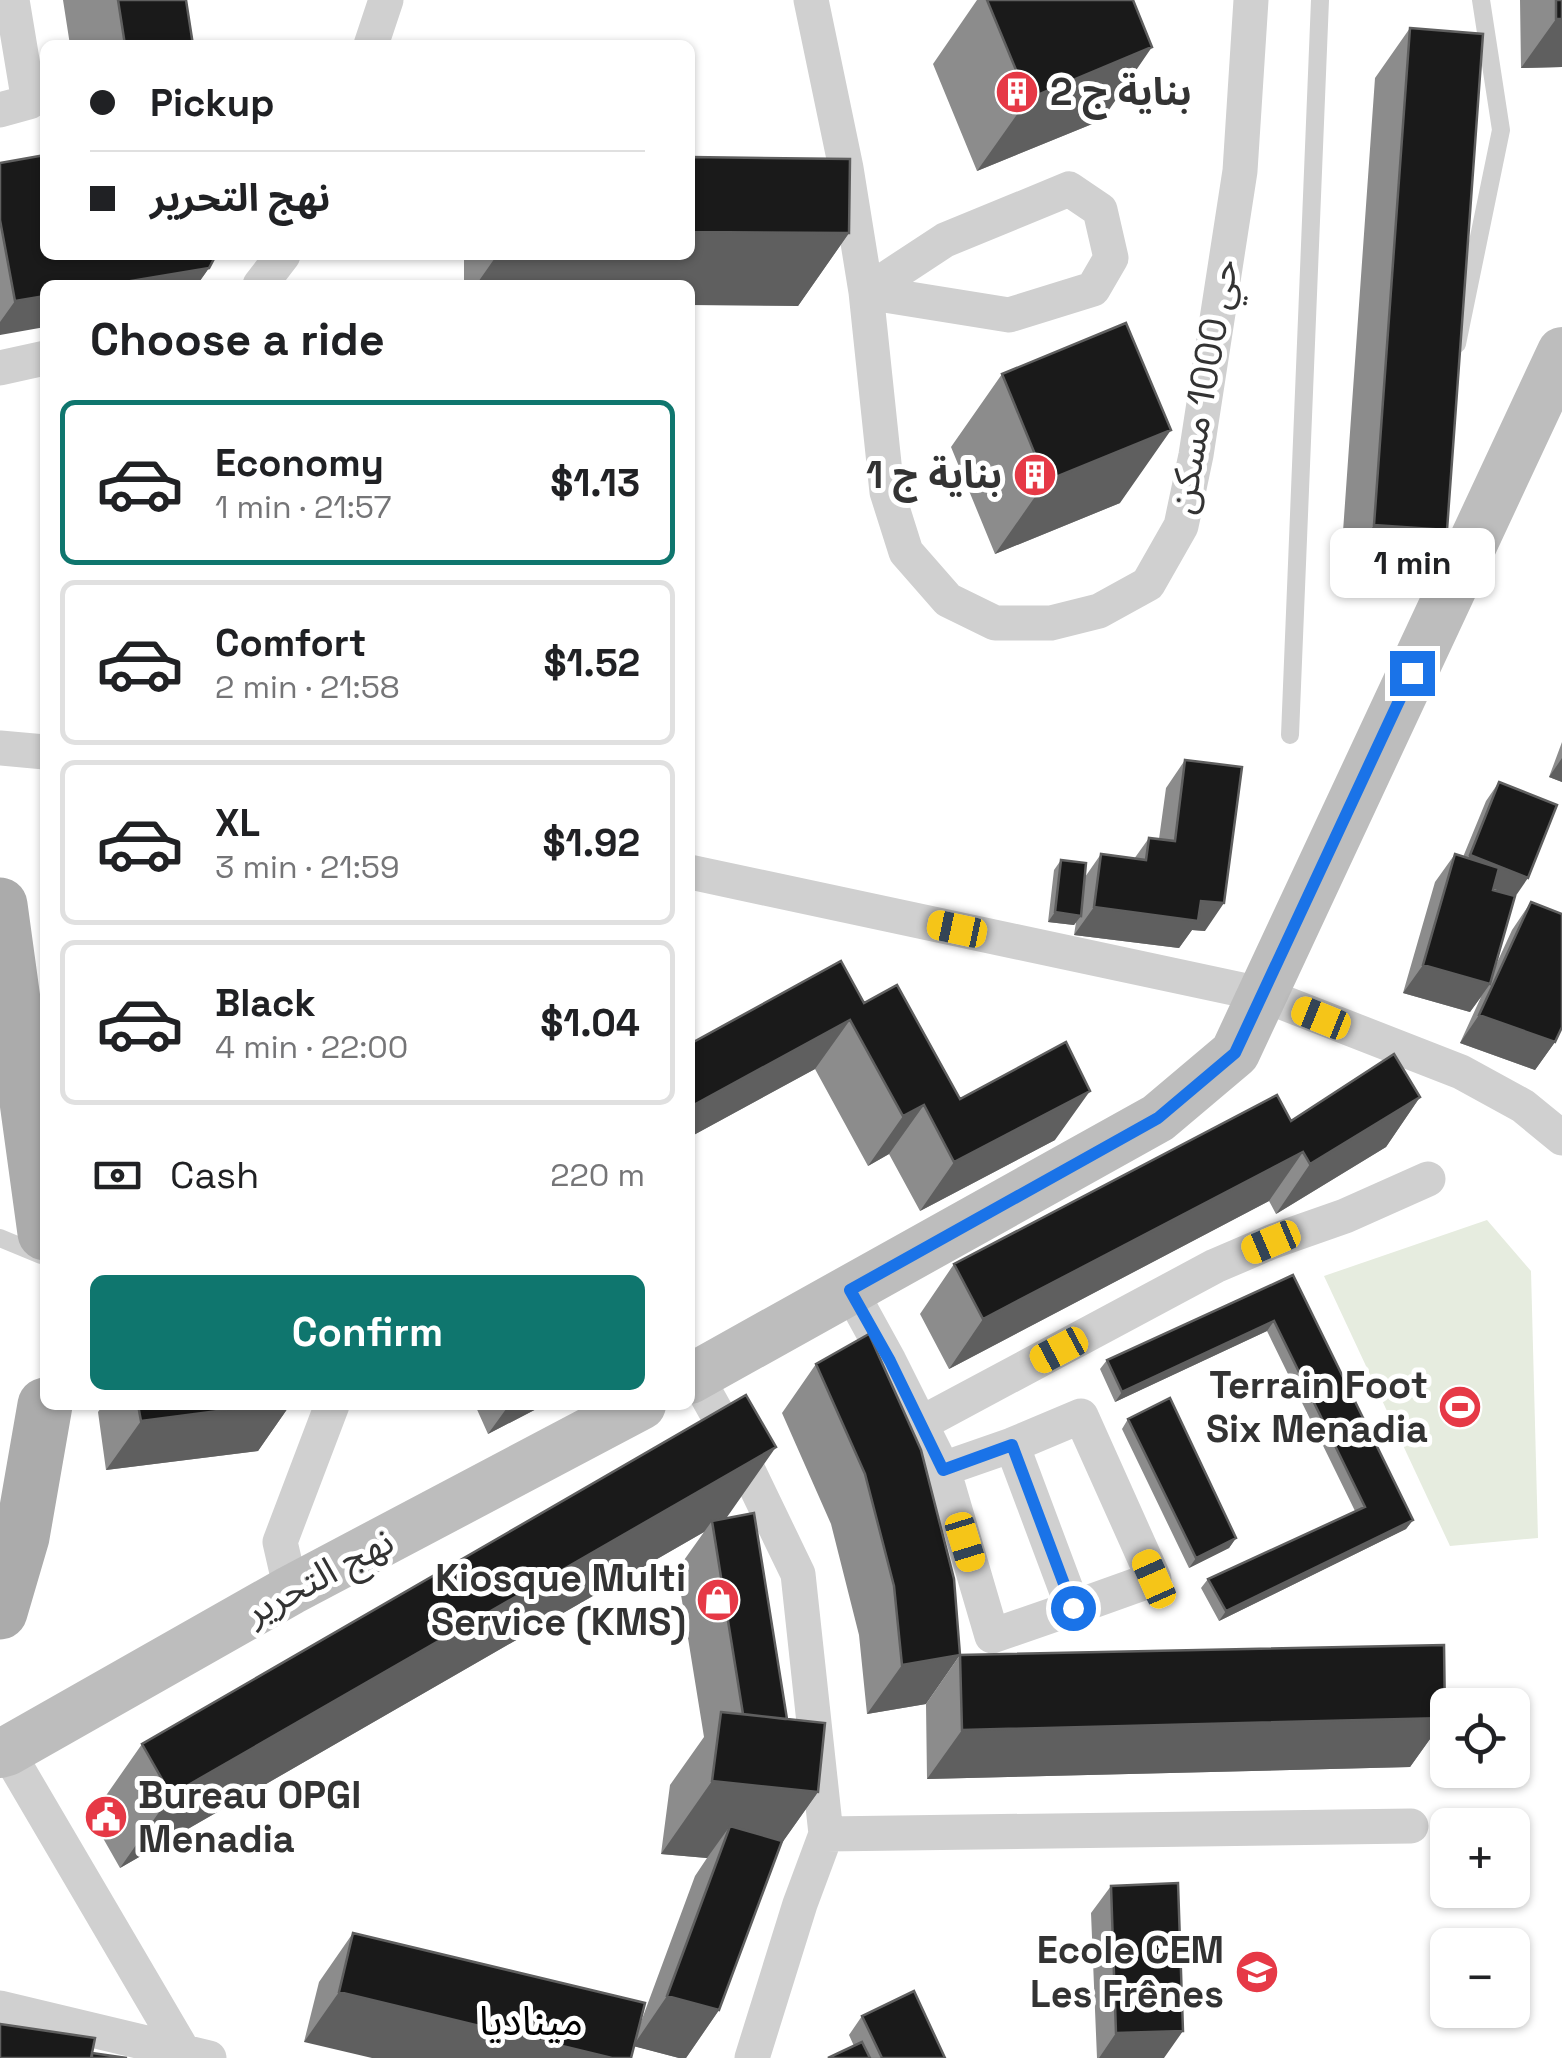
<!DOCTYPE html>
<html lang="en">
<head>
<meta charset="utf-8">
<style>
  :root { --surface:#fff; --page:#f6f6f6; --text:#202124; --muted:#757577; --line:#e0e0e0; --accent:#0f766e }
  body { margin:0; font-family:"Space Grotesk","Noto Sans Arabic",sans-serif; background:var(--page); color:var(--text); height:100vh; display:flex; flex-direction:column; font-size:38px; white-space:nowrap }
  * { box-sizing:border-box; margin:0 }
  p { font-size:32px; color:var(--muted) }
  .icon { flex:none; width:55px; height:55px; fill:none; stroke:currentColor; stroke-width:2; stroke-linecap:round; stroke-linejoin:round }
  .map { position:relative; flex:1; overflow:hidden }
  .side { position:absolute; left:40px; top:280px; width:655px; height:1130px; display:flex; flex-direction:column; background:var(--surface); border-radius:15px; box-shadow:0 2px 8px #0004 }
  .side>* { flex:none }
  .guide { position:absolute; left:40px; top:40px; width:655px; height:220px; border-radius:15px; box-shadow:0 2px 8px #0004; display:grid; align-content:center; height:220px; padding:0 50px; background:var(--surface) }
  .tools { position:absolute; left:1430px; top:1688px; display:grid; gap:20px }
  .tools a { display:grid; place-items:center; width:100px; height:100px; border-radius:15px; background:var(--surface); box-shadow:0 2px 8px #0004; font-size:50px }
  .end { position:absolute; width:45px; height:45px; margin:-22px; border:12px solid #1a73e8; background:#fff; box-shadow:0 0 0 5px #fff }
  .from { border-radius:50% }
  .bubble { position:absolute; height:70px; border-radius:15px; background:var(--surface); box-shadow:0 2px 8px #0004; font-size:32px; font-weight:700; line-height:70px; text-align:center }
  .car { position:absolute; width:30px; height:60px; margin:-30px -15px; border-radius:12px; box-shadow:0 0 8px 2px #0007; background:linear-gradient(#f5c518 24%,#345 0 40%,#f5c518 0 76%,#345 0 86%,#f5c518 0) }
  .guide b { display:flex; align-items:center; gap:35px; height:95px; font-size:38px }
  .guide b+b { border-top:2px solid var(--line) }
  .guide i { width:25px; height:25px; background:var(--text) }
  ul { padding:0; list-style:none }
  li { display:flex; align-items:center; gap:30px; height:165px; margin:0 20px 15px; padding:0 30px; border:5px solid var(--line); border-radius:15px }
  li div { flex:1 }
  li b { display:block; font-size:38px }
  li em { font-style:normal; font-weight:700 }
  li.active { border-color:var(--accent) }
  li>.icon { width:90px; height:90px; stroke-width:1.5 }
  h2 { padding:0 50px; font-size:45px; line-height:120px }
  .pay { display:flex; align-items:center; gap:25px; height:110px; padding:0 50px; font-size:38px }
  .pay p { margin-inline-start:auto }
  .primary-button { display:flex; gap:20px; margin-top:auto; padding:20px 50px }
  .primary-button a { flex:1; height:115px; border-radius:15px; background:var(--accent); color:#fff; font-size:40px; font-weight:700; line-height:115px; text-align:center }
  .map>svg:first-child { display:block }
</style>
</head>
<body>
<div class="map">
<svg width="1562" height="2058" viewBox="0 0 1562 2058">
  <rect width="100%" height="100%" fill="#fff"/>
  <path fill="#e6ecdf" d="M1487,1220L1531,1271L1538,1538L1450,1546L1324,1276Z"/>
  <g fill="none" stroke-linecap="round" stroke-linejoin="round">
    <path stroke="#d0d0d0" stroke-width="18" d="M1457,344L1501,130L1481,0
      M1290,735L1320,0
      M0,1238L41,1255"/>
    <path stroke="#d0d0d0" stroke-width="35" d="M811,0L846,168L866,292L887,492L906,552L948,600L995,623H1051L1099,611L1148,584L1181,526L1196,455L1240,171L1251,0
      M371,45L386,0
      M0,110L29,102L12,0
      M1069,189L1100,210L1111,258L1093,289L1009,315L866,292L945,240Z
      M260,285L283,255
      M0,368L45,358
      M0,748L45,752
      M690,872L1261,994L1461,1072L1523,1106L1562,1138
      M850,1290L889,1361L943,1469L992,1636L1073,1608
      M696,1376L743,1460L798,1574L826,1834L800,1904L752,2058
      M920,1424L1215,1266L1271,1242L1345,1216L1428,1179
      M943,1469L1012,1445L1081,1416L1154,1579L1073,1608L1012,1445
      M291,1590L280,1542L332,1405
      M7,1751L183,2051
      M826,1834L1411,1826
      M0,2008L209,2058"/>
    <path stroke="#bdbdbd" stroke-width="50" d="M690,1379L1158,1118L1235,1053L1562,352
      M0,1753L7,1751L291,1590L641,1405"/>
    <path stroke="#ababab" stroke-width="55" d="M0,905L45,1233
      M0,1612L22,1537L45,1405"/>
  </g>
  <path fill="#8c8c8c" d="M63,0H186L193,45H70Z
    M977,0H1133L1102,120L977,171L933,64Z
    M1520,0H1562V67L1521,68Z
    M1410,28L1412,579L1340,574L1375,78Z
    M0,163L209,268L197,285H45L0,335Z
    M849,233L798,306L690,285H464V255H690Z
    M1002,374L1120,503L995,554L951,447Z
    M1562,742V782L1549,777Z
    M1185,760L1205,931L1192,930L1179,948L1074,935L1076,922L1074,925L1048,922L1054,870L1061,860L1085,877L1101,854L1134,859L1149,838L1159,839L1166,788Z
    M1499,782L1514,897L1495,967L1512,930L1531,902L1555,1042L1535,1070L1460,1043L1481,997L1470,1012L1403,993L1435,882L1455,854L1463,857L1486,801Z
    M864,1003L960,1099L1055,1140L920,1211L889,1154L868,1166L815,1069L690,1137Z
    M1420,1097L1386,1147L1276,1214L1269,1201L949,1369L920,1314L954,1264L1291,1121Z
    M1293,1275L1413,1520L1406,1529L1219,1621L1201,1588L1208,1579L1355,1511L1267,1331L1115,1402L1100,1369L1107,1360Z
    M816,1364L921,1450L926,1704L867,1714L859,1635L831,1524L782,1413Z
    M746,1395L726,1518L787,1719L818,1792L779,1847L719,2010L686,2058H679L634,2046L304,2042L319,1982L353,1933L638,2030L695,1876L707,1858L661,1854L670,1785L704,1737L677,1570L704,1532L120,1868L91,1817L142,1744Z
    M103,1405H290L258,1451L106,1470L98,1412Z
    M475,1405H544L488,1434Z
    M1128,1419L1236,1538L1229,1548L1189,1568L1122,1429Z
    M960,1655L1445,1718L1410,1767L927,1779L926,1704Z
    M1111,1886L1164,2058H1097L1091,1913Z
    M862,2016L945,2058H828L854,2046L849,2035Z"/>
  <path fill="#5f5f5f" d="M1556,19H1562V67L1521,68Z
    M1152,47L1102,120L977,171L1028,99Z
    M690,232L849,233L798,306L690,305V285H476L497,255H690Z
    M209,268L197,285H107Z
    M45,296V327L0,335V322L15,301Z
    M1171,430L1120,503L995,554L1046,481Z
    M1374,525L1447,530L1412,579L1340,574Z
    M1562,758V782L1549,777Z
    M1470,855L1528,878L1515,897L1456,874Z
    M1201,901L1224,903L1205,931L1192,930L1179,948L1074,935L1094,907Z
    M1055,912L1081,916L1074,925L1048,922Z
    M1423,965L1490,984L1470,1012L1403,993Z
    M1479,1015L1555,1042L1535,1070L1460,1043Z
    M850,1020L815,1069L690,1137V1107Z
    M1090,1091L1055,1140L920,1211L954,1162Z
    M1420,1097L1386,1147L1276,1214L1310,1164Z
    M924,1105L889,1154L868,1166L903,1116Z
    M1303,1152L1269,1201L949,1369L983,1319Z
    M1274,1321L1267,1331L1115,1402L1122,1392Z
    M264,1405H290L258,1451L106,1470L141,1421Z
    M509,1405H544L488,1434Z
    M776,1447L725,1520L712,1521L704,1532L120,1868L171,1795Z
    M1413,1520L1406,1529L1219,1621L1226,1611Z
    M1236,1538L1229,1548L1189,1568L1196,1558Z
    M960,1655L926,1704L867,1714L902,1665Z
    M1445,1718L1410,1767L927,1779L962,1730Z
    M712,1781L818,1792L767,1864L730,1826L707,1858L661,1854Z
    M339,1992L612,2058H372L304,2042Z
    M667,1996L719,2010L686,2058H679L633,2046Z
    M1183,2031L1164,2058H1099L1116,2033Z"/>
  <path fill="#1a1a1a" stroke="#5f5f5f" stroke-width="2.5" d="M118,0H186L193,45H125Z
    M987,0H1133L1152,47L1028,99Z
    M1556,0H1562V19H1556Z
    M1410,28L1483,34L1447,530L1374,525Z
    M45,155V255H216L209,268L107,285H45V296L15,301L0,220V163Z
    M690,157L850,159L849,233L690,232Z
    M1126,323L1171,430L1046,481L1002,374Z
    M1185,760L1242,767L1224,903L1201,901L1198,921L1094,907L1101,854L1146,860L1149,838L1175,841Z
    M1499,782L1557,805L1528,878L1470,855Z
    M1455,854L1499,868L1493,890L1515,896L1490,984L1423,965Z
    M1061,860L1086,863L1081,916L1055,912Z
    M1531,902L1562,914V1027L1555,1042L1479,1015Z
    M841,961L864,1003L897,985L960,1099L1066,1042L1090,1091L954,1162L924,1105L903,1116L850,1020L690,1107V1044Z
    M1394,1054L1420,1097L1310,1164L1303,1152L983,1319L954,1264L1277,1095L1291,1121Z
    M1293,1275L1413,1520L1226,1611L1208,1579L1365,1507L1274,1321L1122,1392L1107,1360Z
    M869,1334L921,1450L954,1579L960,1655L902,1665L894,1586L865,1474L816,1364Z
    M746,1395L776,1447L171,1795L142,1744Z
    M1170,1398L1236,1538L1196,1558L1128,1419Z
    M138,1405H264L141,1421Z
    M754,1513L787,1719H785L743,1714L712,1521Z
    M1444,1645L1445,1718L962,1730L960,1655Z
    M721,1712L825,1723L818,1792L712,1781Z
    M730,1826L782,1841L719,2010L667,1996Z
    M1178,1883L1183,2031L1116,2033L1111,1886Z
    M353,1933L645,2003L631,2058H612L339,1992Z
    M914,1991L945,2058H882L862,2016Z
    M0,2024L95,2038L91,2058H0Z
    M862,2042L870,2058H828Z
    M92,2053L127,2058H92Z"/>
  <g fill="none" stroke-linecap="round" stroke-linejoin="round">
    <path stroke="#1a73e8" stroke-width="12" d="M1073,1608L1012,1445L943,1470L890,1361L850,1290L1158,1118L1235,1053L1412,673"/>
  </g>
  <defs>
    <g id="building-disc" transform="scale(2.25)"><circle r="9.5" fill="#e63946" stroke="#fff"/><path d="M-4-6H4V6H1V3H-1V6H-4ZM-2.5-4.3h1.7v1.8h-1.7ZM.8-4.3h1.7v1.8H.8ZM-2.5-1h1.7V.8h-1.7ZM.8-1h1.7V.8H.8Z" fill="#fff"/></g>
    <g id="stadium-disc" transform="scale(2.25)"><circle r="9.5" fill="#e63946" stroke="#fff"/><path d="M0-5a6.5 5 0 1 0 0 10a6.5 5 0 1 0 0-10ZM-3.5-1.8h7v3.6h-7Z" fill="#fff"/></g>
    <g id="shop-disc" transform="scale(2.25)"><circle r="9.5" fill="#e63946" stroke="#fff"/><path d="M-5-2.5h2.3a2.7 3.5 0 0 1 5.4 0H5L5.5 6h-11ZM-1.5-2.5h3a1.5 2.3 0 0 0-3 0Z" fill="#fff"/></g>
    <g id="civic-disc" transform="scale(2.25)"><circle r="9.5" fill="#e63946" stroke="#fff"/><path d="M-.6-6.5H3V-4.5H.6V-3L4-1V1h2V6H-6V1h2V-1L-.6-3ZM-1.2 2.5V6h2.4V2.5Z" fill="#fff"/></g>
    <g id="school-disc" transform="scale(2.25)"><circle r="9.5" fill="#e63946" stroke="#fff"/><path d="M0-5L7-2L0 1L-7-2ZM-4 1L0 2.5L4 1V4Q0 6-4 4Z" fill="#fff"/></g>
  </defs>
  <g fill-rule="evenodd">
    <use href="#building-disc" x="1017" y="92"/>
    <use href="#building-disc" x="1035" y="475"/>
    <use href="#stadium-disc" x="1460" y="1407"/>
    <use href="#shop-disc" x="718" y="1600"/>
    <use href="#civic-disc" x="106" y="1817"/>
    <use href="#school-disc" x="1257" y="1972"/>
  </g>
  <g text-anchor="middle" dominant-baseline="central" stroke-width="10" stroke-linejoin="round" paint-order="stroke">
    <g font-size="38" font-weight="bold" fill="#333" stroke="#fff" text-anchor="end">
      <text x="1050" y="92" text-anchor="start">بناية ج 2</text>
      <text x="1002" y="475">بناية ج 1</text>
      <text x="1428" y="1385">Terrain Foot<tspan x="1428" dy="44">Six Menadia</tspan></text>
      <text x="686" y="1578">Kiosque Multi<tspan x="686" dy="44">Service (KMS)</tspan></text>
      <text x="138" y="1795" text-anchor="start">Bureau OPGI<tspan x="138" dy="44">Menadia</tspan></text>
      <text x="1224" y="1950">Ecole CEM<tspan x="1224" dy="44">Les Frênes</tspan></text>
    </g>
    <g font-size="38" fill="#333" stroke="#fff">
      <text transform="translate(1203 386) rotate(-80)">حي 1000 مسكن</text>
      <text transform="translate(319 1576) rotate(-28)">نهج التحرير</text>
    </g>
    <g font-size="40" fill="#000" stroke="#fff">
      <text x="531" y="2021">ميناديا</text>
    </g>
  </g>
</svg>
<div class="tools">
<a><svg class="icon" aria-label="locate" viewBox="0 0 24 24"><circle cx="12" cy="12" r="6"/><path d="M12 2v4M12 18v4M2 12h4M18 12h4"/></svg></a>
<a>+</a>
<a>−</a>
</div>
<i class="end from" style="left:1073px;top:1608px"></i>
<i class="end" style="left:1412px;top:673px"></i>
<div class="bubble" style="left:1330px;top:528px;width:165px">1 min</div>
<i class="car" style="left:957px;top:929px;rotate:282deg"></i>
<i class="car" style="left:1321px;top:1018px;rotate:292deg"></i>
<i class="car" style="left:1271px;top:1242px;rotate:247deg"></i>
<i class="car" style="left:1059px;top:1350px;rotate:242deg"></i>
<i class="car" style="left:965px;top:1542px;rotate:163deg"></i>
<i class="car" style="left:1154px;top:1579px;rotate:336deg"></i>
<div class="guide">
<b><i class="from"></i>Pickup</b>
<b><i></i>نهج التحرير</b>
</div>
<section class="side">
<h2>Choose a ride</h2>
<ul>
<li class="active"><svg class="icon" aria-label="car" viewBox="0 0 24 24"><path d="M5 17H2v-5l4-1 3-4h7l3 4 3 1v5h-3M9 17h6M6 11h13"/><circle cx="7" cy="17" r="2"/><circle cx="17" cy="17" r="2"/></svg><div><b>Economy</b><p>1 min · 21:57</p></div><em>$1.13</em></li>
<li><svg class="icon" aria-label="car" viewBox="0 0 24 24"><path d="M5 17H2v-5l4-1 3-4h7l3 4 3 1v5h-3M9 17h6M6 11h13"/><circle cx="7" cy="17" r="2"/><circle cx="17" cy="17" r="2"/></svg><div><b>Comfort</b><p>2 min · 21:58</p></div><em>$1.52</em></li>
<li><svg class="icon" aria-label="car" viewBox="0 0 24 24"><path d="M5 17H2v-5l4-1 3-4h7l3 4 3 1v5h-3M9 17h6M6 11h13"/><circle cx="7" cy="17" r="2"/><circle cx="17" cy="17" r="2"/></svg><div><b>XL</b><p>3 min · 21:59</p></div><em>$1.92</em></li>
<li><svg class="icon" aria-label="car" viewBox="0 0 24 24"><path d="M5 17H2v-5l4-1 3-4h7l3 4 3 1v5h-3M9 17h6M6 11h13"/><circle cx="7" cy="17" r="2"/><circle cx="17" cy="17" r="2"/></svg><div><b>Black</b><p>4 min · 22:00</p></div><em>$1.04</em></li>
</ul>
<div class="pay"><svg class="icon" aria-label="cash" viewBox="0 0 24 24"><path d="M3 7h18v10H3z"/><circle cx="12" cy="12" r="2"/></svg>Cash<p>220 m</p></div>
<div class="primary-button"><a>Confirm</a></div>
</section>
</div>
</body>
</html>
